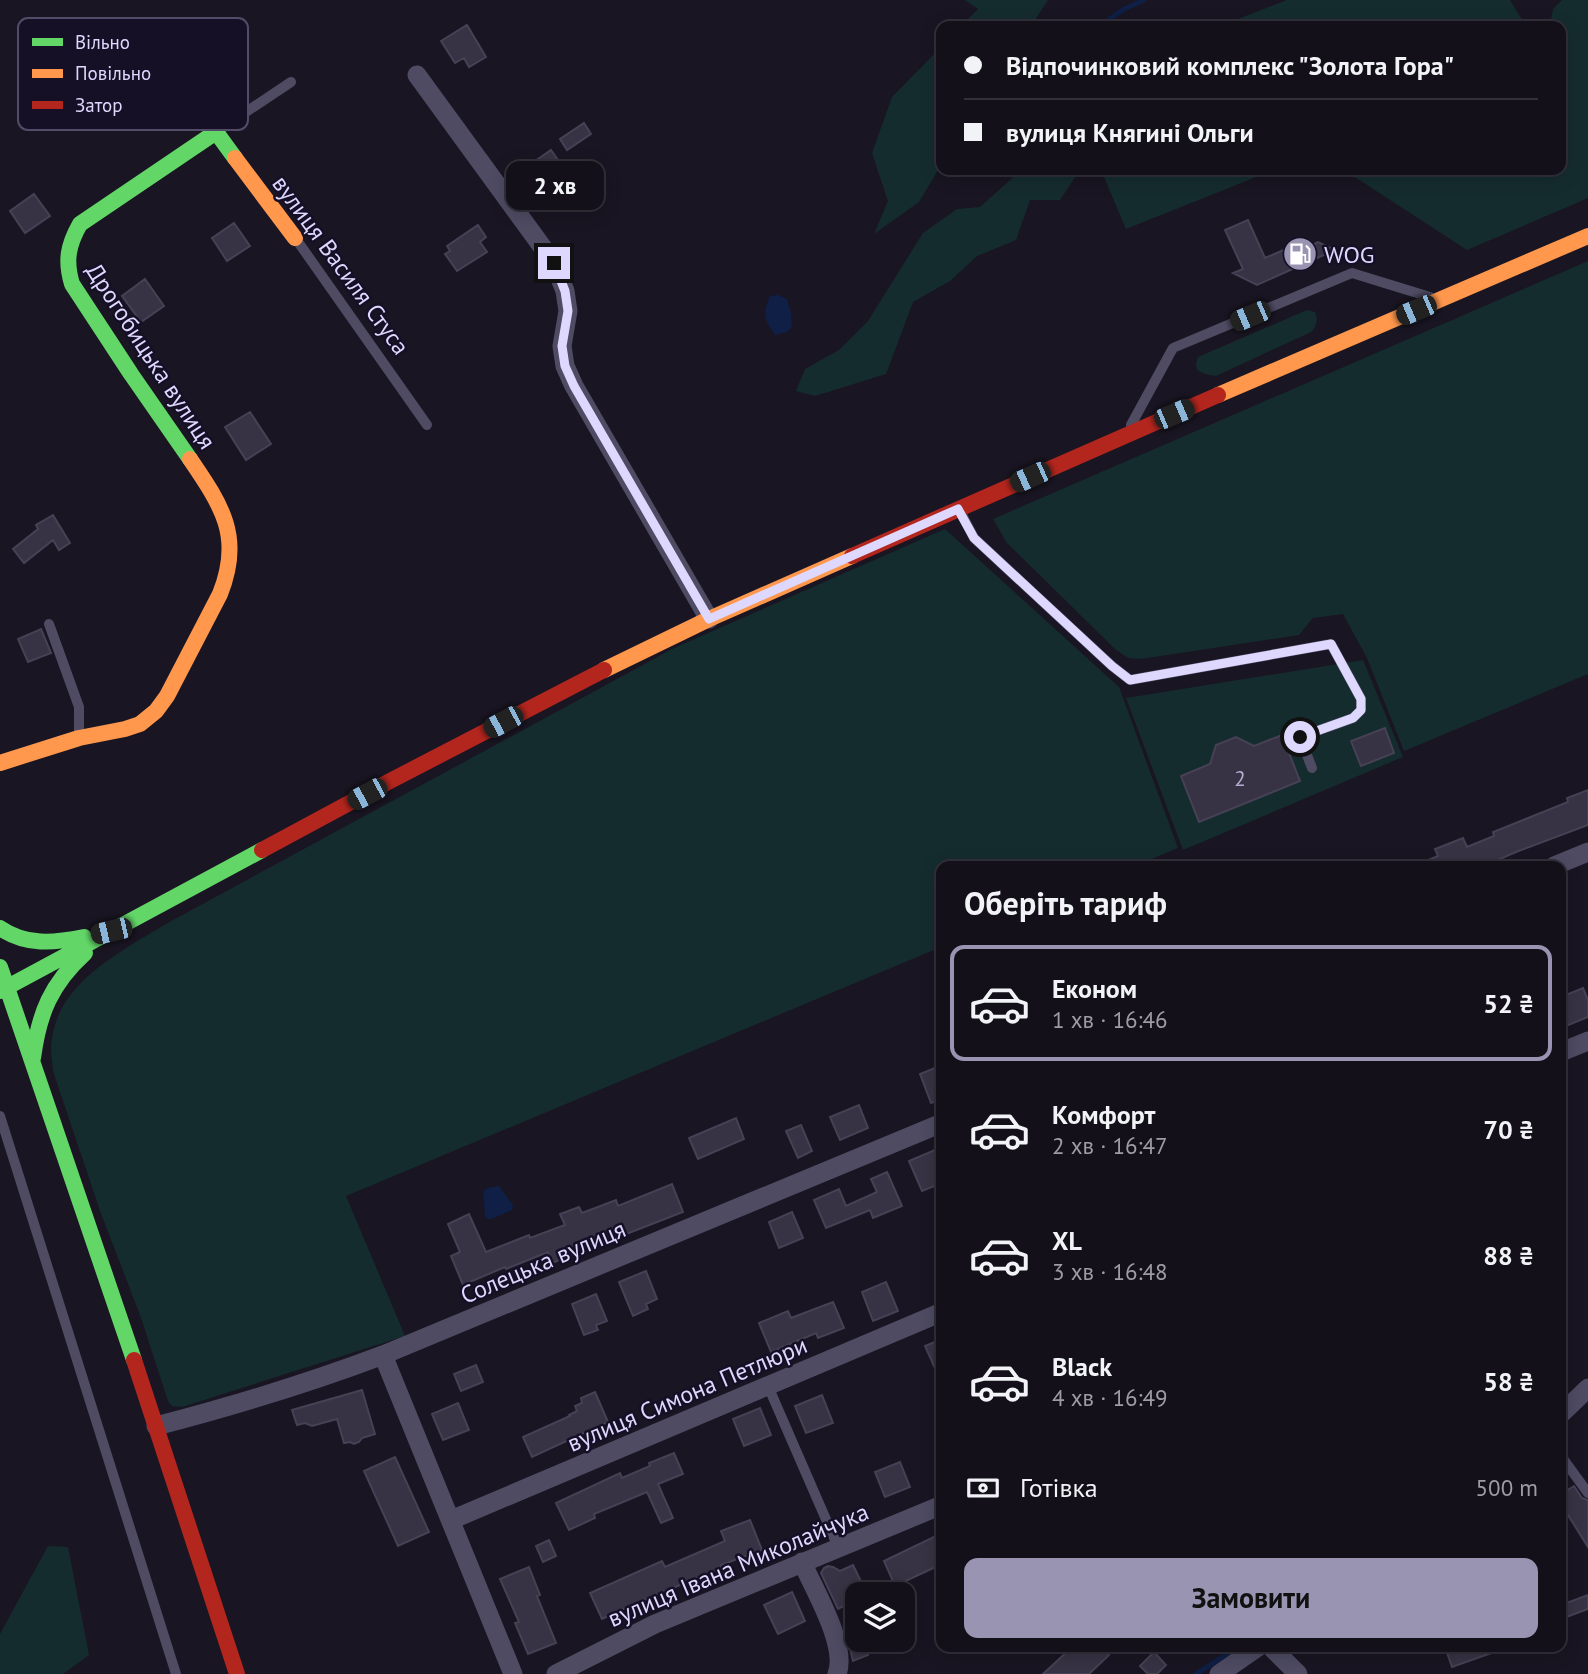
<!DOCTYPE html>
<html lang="uk">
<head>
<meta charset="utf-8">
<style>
  :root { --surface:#13101a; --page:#1c1923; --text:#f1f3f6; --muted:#9d9da2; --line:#323039; --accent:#9994b1 }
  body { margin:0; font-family:"PT Sans",sans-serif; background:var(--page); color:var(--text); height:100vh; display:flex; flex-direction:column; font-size:26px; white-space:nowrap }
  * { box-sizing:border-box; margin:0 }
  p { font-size:23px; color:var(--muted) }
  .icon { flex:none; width:38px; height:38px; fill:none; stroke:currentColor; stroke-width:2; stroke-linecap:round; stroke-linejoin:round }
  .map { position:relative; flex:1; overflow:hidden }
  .details { position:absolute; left:936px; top:861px; width:630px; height:791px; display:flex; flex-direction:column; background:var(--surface); border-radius:14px; box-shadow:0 4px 18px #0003,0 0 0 2px var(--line) }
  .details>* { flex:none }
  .guide { position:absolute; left:936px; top:21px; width:630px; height:154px; border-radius:14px; box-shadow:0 4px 18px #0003,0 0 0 2px var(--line); display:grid; align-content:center; height:154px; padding:0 28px; background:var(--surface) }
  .tools { position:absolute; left:845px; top:1582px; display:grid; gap:14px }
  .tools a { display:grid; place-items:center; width:70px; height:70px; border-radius:14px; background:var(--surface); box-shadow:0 4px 18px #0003,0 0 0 2px var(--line); font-size:35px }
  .end { position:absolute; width:32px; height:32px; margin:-16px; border:9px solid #ded8fe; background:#111; box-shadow:0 0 0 4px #111 }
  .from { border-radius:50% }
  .bubble { position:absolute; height:49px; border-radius:14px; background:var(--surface); box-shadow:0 4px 18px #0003,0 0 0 2px var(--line); font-size:23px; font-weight:700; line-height:49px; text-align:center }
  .car { position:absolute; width:21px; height:42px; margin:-21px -10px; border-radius:9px; box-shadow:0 0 5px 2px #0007; background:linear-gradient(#222 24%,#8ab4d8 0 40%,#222 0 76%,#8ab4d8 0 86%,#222 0) }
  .guide b { display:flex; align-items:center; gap:24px; height:66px; font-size:26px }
  .guide b+b { border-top:2px solid var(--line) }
  .guide i { width:18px; height:18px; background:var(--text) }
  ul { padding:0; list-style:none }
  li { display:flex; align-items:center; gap:21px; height:116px; margin:0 14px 10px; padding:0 14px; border:4px solid transparent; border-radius:14px }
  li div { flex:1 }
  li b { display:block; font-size:26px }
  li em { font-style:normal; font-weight:700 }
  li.selected { border-color:var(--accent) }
  li>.icon { width:63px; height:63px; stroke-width:1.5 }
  h2 { padding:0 28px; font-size:32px; line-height:84px }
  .pay { display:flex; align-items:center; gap:18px; height:77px; padding:0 28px; font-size:26px }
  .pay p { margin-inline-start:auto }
  .button { display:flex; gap:14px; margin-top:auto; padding:14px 28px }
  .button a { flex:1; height:80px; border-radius:14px; background:var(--accent); color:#111; font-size:28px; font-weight:700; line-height:80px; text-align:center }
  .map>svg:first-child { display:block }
</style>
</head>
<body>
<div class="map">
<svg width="1588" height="1674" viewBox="0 0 1588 1674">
  <rect width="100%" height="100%" fill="#191522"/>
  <path fill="#152c2f" d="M965,0H1048L1031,26H961L978,9Z
    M1287,0H1510L1526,26H1220Z
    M1562,0H1588V198L1467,250L1344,170H1561V26H1550L1553,9Z
    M941,47V165L919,202L874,234L888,201L872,153L892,97Z
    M1021,170H1080L1060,200H1030L1016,240L977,256L950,281L913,302L886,374L815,396L796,391L805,369L839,350L868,321L923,233L957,209L980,207Z
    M1101,170H1274L1126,229Z
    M1588,261V674L1404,751L1367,658L1343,614L1313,618L1299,635L1141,659L1128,658L1115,649L1007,543L993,519Z
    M1307,310L1315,312C1318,320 1317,326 1311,332L1216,376L1205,374L1197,370L1196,364L1198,357Z
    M945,529L1119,687L1178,848L1135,866H942L941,947L346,1196L405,1336L182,1407L172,1406L168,1401L140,1315L100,1211L53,1071C52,1060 50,1049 52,1038C60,981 121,952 164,925L674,648Z
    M1363,660L1403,757L1183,850L1126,698Z
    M48,1546L68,1547L89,1655L63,1674H0V1634Z"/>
  <path fill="#0f1f45" d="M778,295L787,299L791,313L792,327L787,332L775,335C764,319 762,315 770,296Z
    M499,1186L513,1205L512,1210L492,1219H487L485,1215L483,1192C486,1187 493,1187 499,1186Z"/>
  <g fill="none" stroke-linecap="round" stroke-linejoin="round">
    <path stroke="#0f1f45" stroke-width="5" d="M1100,26L1124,9L1144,0
      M1196,1674L1238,1647"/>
  </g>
  <path fill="#383344" stroke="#464155" stroke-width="2" d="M467,25L486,57L469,67L464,58L455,63L441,41Z
    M584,123L591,134L567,150L560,139Z
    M551,150L573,181L551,196L535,173L537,171L531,164Z
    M34,194L50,216L25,233L10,211Z
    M1248,220L1265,258L1302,242L1310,246L1318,242L1335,250L1257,285L1233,273L1243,269L1225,230Z
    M234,223L250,246L227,261L212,238Z
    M478,225L486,237L480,242L487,252L457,271L445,254L450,251L447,246Z
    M145,279L164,306L141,322L122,296Z
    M250,412L271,444L246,460L225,427Z
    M53,515L70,543L59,550L53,540L24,563L13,549L38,529L36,525Z
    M41,629L51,653L28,662L18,639Z
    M1385,728L1394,753L1361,766L1351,741Z
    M1282,735L1300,781L1199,822L1181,776L1210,764L1216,745L1236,737L1254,746Z
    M1588,790V825L1516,852L1484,866H1414L1438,856L1435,849L1463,838L1467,847L1494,836L1493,832L1568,802L1567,798Z
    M1583,988L1588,1000V1017L1566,1026L1561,1015V997Z
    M942,1065V1099L931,1103L920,1074Z
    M859,1105L868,1128L840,1140L830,1117Z
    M736,1118L744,1139L698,1159L689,1138Z
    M801,1125L812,1151L798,1158L786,1131Z
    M942,1147V1183L922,1191L909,1161Z
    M887,1172L902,1206L873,1218L870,1210L826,1228L814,1200L839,1189L846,1206L877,1192L871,1179Z
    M672,1184L683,1212L552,1263L548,1252L506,1269L505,1267L463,1285L451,1256L460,1252L448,1224L469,1214L486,1252L529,1235L530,1238L565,1225L560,1214L579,1207L582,1213L616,1200L618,1206Z
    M792,1212L803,1238L779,1248L769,1222Z
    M646,1271L657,1299L646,1304L648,1309L633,1316L619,1282Z
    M886,1282L898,1311L873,1321L862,1292Z
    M596,1294L607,1321L596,1325L598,1330L584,1335L572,1304Z
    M833,1302L844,1328L818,1338L816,1333L771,1352L759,1323L788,1311L791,1318Z
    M942,1339V1384L925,1346Z
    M476,1365L483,1382L461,1391L454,1374Z
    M362,1390L375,1434L362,1438L359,1442L354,1444L350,1442L344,1443L337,1419L312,1426L305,1423L297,1425L292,1410Z
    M595,1392L608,1422L532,1457L523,1437L570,1416L569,1415L577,1411L575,1406L582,1403L581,1398Z
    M822,1395L833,1423L806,1433L795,1406Z
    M458,1403L469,1430L443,1440L432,1414Z
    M760,1408L771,1435L744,1446L733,1419Z
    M674,1453L683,1474L658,1484L673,1518L661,1523L647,1492L594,1514L595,1518L569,1530L556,1503L620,1473L622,1478L650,1466L649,1463Z
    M395,1457L429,1532L398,1546L364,1471Z
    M900,1462L910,1487L885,1497L875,1472Z
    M1574,1486L1582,1498L1588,1500V1547L1561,1504V1494Z
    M750,1520L762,1550L721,1565L722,1568L641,1601L602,1619L590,1593L662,1561L665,1567L725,1541L721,1531Z
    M942,1533V1564L895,1586L884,1561Z
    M549,1540L556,1556L543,1562L536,1546Z
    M853,1565L867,1594H858V1599L838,1609L821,1573L824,1568L828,1566L833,1567L840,1571Z
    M529,1567L540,1595L537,1596L556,1643L528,1654L515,1623L519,1622L500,1579Z
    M792,1592L805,1621L778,1634L764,1605Z
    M1588,1595V1609L1561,1619V1605Z
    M858,1631V1640H861L868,1655L853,1661L847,1636Z
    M1072,1647H1100L1109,1655L1089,1674H1043Z
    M1445,1647H1502L1503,1649L1452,1667Z
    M1154,1652L1166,1665L1157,1674H1148L1140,1666Z"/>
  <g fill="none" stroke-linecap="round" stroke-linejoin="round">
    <path stroke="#4e4b63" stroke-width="10" d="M219,130L291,82
      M296,239L427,425
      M1131,425L1173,348L1352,273L1430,297
      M959,509L974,538L1112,666L1130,680L1331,644L1361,699V710L1353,718L1300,737L1312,768
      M49,624L79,707V734
      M0,1116L176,1674
      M768,1386L838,1547
      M1561,1456L1588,1493"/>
    <path stroke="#4e4b63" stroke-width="19" d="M417,75L554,263L565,291L568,311L562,346L565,366L574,386L709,619
      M1554,866L1588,852
      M1561,1052L1588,1041
      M383,1355L513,1674
      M1561,1414L1588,1388
      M156,1426C233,1406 309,1383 383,1355L942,1123
      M451,1520L942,1312
      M802,1562C814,1589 848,1646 837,1674
      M1271,1647L1298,1674
      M556,1674L655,1624L942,1505
      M1219,1674L1258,1647"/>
    <path stroke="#63d668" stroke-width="16" d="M190,459L131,374L72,284C65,261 68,245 80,224L216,132L235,158
      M0,928C26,946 54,943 84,937
      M0,967L134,1360
      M0,991L262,850
      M33,1058C39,1013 51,984 85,953"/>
    <path stroke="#ff974d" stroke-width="16" d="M235,158L295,238
      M1218,395L1588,236
      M604,670L709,619L852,556
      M0,763L79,738L125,729L140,724L156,711L167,696L220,594C243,537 222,506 190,459"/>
    <path stroke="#b3261e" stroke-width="16" d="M852,556L1218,395
      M262,850L390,781L604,670
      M134,1360L237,1674"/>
  </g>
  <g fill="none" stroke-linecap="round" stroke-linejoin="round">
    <path stroke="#ded8fe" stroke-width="9" d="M554,263L565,291L568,311L562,346L565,366L574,386L709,619L958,509L974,538L1112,666L1130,680L1331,644L1361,699V710L1353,718L1300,737"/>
  </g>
  <defs>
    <g id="fuel-disc" transform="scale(1.75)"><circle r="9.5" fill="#9994b1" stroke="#161027"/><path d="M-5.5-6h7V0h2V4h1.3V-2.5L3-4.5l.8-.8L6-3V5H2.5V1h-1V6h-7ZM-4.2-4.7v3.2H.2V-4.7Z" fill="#fff"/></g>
  </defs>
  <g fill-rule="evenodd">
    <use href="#fuel-disc" x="1300" y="254"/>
  </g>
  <g text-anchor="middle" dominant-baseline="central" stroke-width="5" stroke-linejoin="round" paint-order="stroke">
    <g font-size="21" fill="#b4afd0">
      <text x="1240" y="778">2</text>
    </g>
    <g font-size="24" fill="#ded8fe" stroke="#161027" text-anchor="start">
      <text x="1324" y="254">WOG</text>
    </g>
    <g font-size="24" fill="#ded8fe" stroke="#161027">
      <text transform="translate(341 265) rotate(54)">вулиця Василя Стуса</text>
      <text transform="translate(151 356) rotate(57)">Дрогобицька вулиця</text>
      <text transform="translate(543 1262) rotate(-23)">Солецька вулиця</text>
      <text transform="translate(687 1394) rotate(-23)">вулиця Симона Петлюри</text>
      <text transform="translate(738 1565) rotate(-23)">вулиця Івана Миколайчука</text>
    </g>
  </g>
  <rect x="18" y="18" width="230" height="112" rx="10" fill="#161027" stroke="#524c68" stroke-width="2"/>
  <rect x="32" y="38" width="31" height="8" fill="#63d668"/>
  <rect x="32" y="69" width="31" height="9" fill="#ff974d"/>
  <rect x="32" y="101" width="31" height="8" fill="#b3261e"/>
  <g font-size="19" fill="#ded8fe">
    <text x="75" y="49">Вільно</text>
    <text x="75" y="80">Повільно</text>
    <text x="75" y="112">Затор</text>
  </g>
</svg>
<div class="tools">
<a><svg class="icon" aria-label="layers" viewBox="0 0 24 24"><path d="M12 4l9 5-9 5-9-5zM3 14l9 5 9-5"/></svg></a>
</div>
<i class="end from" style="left:1300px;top:737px"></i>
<i class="end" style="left:554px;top:263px"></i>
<div class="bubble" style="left:506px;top:161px;width:98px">2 хв</div>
<i class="car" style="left:1416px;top:310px;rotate:247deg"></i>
<i class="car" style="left:1250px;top:316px;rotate:247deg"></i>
<i class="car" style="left:1174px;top:414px;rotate:67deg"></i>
<i class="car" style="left:1030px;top:477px;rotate:246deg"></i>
<i class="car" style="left:503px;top:722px;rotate:242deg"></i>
<i class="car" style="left:367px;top:794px;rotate:242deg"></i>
<i class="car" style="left:111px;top:931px;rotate:257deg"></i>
<div class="guide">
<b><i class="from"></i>Відпочинковий комплекс &quot;Золота Гора&quot;</b>
<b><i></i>вулиця Княгині Ольги</b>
</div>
<section class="details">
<h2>Оберіть тариф</h2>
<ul>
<li class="selected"><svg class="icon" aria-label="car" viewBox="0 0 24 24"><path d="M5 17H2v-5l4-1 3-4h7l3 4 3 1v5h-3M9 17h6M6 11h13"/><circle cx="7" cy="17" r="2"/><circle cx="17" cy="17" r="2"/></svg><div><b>Економ</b><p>1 хв · 16:46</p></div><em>52 ₴</em></li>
<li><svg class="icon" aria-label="car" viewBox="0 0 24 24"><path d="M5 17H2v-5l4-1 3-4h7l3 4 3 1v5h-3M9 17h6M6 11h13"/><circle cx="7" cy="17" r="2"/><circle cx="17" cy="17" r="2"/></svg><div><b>Комфорт</b><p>2 хв · 16:47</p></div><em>70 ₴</em></li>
<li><svg class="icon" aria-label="car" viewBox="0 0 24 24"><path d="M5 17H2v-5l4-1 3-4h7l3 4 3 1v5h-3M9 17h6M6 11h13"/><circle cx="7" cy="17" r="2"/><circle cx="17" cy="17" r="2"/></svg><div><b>XL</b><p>3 хв · 16:48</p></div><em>88 ₴</em></li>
<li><svg class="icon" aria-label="car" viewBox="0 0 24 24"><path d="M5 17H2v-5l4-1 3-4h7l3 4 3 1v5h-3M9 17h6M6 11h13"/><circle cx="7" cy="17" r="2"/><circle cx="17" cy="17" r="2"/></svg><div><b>Black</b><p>4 хв · 16:49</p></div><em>58 ₴</em></li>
</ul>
<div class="pay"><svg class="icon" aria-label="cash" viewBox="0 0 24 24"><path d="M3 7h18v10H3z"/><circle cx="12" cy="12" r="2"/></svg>Готівка<p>500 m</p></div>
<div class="button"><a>Замовити</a></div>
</section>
</div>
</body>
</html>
